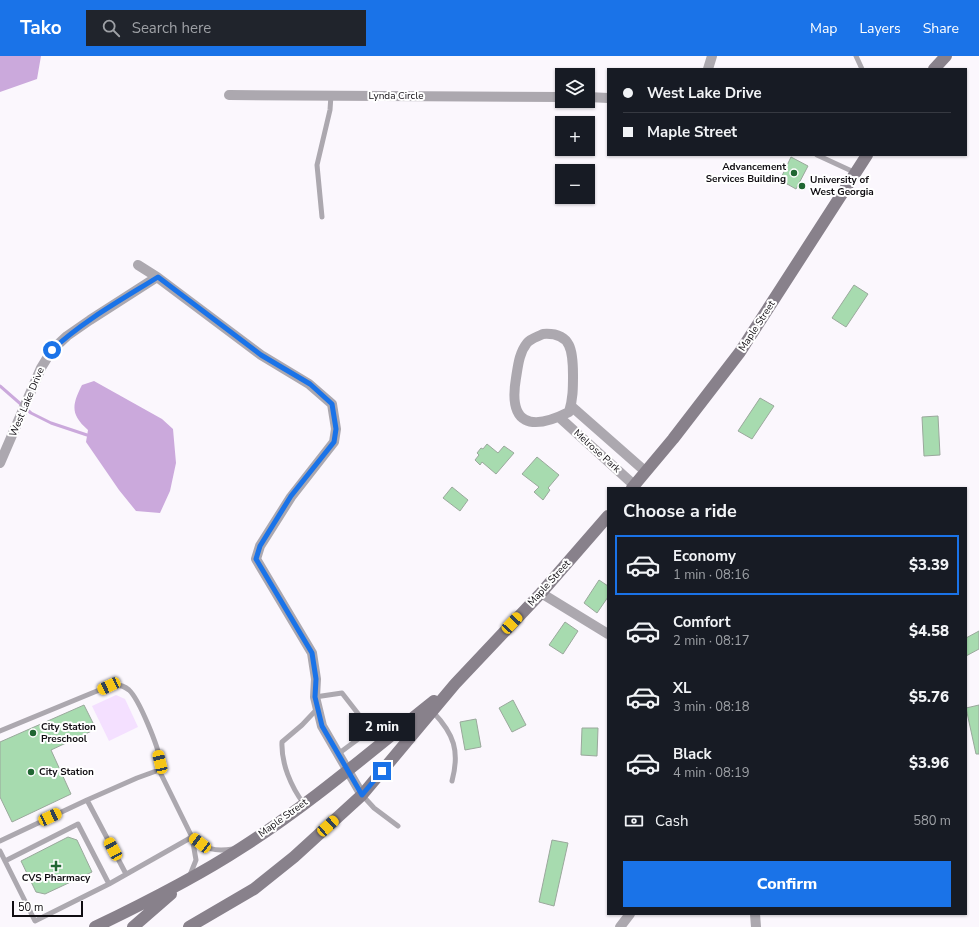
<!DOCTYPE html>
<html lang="en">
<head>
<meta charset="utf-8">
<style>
  :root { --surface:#171b24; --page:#20242c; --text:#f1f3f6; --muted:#9ea1a6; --line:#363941; --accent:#1a73e8 }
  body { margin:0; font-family:"Nunito Sans",sans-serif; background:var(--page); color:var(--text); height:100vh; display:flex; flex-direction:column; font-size:15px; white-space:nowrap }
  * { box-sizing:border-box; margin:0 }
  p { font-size:13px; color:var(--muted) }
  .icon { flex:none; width:22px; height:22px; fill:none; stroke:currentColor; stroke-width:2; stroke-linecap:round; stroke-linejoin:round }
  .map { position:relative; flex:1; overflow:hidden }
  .side { position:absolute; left:607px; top:431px; width:360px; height:428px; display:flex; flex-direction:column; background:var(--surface); border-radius:0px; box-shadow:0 1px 3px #0004 }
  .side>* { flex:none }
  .banner { position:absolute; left:607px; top:12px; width:360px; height:88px; border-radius:0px; box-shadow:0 1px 3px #0004; display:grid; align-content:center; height:88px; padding:0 16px; background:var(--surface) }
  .tools { position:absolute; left:555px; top:12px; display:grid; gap:8px }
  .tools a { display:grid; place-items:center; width:40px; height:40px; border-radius:0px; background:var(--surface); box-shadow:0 1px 3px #0004; font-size:20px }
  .scale { position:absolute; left:12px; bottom:10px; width:71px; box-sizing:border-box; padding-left:4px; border:2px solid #100d12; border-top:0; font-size:11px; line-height:14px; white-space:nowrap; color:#100d12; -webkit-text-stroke:3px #fff; paint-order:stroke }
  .end { position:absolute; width:18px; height:18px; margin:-9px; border:5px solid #1a73e8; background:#fff; box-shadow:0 0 0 2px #fff }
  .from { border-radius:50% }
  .bubble { position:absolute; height:28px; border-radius:0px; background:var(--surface); box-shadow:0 1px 3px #0004; font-size:13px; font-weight:800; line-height:28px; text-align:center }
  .car { position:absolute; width:12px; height:24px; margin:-12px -6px; border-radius:5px; box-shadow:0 0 3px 1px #0007; background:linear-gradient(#f5c518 24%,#345 0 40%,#f5c518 0 76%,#345 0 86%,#f5c518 0) }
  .banner b { display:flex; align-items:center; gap:14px; height:38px; font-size:15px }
  .banner b+b { border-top:1px solid var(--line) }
  .banner i { width:10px; height:10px; background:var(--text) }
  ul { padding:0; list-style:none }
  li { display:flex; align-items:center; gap:12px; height:60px; margin:0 8px 6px; padding:0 8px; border:2px solid transparent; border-radius:0px }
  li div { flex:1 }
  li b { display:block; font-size:15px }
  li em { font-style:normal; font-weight:800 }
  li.on { border-color:var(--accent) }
  li>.icon { width:36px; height:36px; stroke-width:1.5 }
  h2 { padding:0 16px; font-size:18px; line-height:48px }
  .pay { display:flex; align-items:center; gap:10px; height:44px; padding:0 16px; font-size:15px }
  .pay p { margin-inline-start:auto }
  .button { display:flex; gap:8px; margin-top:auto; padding:8px 16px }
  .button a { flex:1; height:46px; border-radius:0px; background:var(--accent); color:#fff; font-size:16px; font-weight:800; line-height:46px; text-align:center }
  header { display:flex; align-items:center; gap:24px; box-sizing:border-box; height:56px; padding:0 20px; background:var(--accent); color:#fff }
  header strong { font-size:19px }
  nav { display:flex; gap:22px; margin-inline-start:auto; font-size:14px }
  .search { width:280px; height:36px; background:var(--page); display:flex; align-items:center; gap:10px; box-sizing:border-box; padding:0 14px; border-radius:0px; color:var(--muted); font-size:15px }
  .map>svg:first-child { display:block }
</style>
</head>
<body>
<header>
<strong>Tako</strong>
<div class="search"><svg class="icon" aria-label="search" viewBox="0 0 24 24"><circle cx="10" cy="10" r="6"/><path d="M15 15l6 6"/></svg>Search here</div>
<nav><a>Map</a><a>Layers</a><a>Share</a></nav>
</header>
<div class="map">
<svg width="979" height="871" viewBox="0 0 979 871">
  <rect width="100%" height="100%" fill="#fbf7fd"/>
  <path fill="#f4e0ff" d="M116,639L125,643L138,671L109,685L92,650Z"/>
  <path fill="#cba9dc" d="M0,0H41L37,23L0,36Z
    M94,325L162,363L173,373L176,407L170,435L160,457L136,455L119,434L86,386L88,374C70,358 72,349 82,329Z"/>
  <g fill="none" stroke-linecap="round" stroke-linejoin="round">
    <path stroke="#cba9dc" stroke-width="3" d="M0,330L31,357L51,367L87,379"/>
  </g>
  <path fill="#a7dbaf" stroke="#9aa89c" d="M791,101L808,110L796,133L780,124Z
    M854,229L868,238L846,271L832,262Z
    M760,342L774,350L752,383L738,375Z
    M938,360L940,399L924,400L922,361Z
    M487,388L498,397L504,390L514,397L496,418L482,406L480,409L475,404L479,399L477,397L481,392L483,393Z
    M537,401L559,419L548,432L550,434L543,444L534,436L539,431L522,418Z
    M452,431L468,444L460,455L443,442Z
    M599,524L608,530V541L597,557L584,547Z
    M565,566L578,575L563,598L549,589Z
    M979,575V593L966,600V582Z
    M513,644L526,669L512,676L499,652Z
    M84,649L96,673L51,694L71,738L12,766L0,741V686Z
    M979,649V698H976L966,652Z
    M476,663L481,691L465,694L460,666Z
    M582,672H598L597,700L581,699Z
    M68,781L77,784L92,816L45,838L36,836L21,805Z
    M552,784L568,787L554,850L539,846Z"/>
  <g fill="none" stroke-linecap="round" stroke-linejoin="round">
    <path stroke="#aca8af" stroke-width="5" d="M856,0L862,13
      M817,99L856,117
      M322,161L317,109L330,54L331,39
      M315,641L342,637L363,664L369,675L338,698
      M433,656C454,678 460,695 452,725
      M0,675L109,630C117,628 123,629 129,634C139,643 159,692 160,705C160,708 159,712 159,714L192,781L109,828L35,865L0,795
      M363,740L374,752L398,770
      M304,748C291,731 281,707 282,686L302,669L318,652
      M0,785L87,744
      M5,805L78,768L109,828
      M126,818L87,744L137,722L159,714
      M190,819L196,804L192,781C207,793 213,796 233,793"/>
    <path stroke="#aca8af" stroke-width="10" d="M708,13L712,0
      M229,39L562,41
      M588,41L608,42
      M138,209L157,221
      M543,278C572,276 573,296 573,319C573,332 573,343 569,356C531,375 508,369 516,322C518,310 519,297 527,287C531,282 537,281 543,278Z
      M571,350L646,416
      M559,361L634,429
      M0,407L41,312L52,294L67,280L90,264L157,221L261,299L309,328L332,348L336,373L334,386L291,441L260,490L256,503L312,597L316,623L315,641L322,670L362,739
      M541,537L608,578
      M755,858L756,871
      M620,871L630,858"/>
    <path stroke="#88818b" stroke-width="12" d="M934,13L946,0
      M632,432L673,383L740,296L867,99
      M95,871C145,847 195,822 241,792C309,749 371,695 434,645
      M133,871L171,838
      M189,871L254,833L294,801L362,739L455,628L541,537L608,460"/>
  </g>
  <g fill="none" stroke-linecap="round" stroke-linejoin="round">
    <path stroke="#1a73e8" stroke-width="5" d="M52,294C83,265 121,244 158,221L261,299L310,328L332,348L336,373L334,386L291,440L260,490L256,503L312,597L316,623L315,641L322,670L362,739L382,715"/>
  </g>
  <g fill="#206632" stroke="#fff" stroke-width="1.5">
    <circle cx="794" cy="117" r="4"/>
    <circle cx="802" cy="130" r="4"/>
    <circle cx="33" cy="677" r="4"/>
    <circle cx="31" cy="716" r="4"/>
    <path d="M54 804h4v4h4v4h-4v4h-4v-4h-4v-4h4z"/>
  </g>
  <g text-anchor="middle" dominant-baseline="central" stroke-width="4" stroke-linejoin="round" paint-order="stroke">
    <g font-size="10" fill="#100d12" stroke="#fff">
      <text x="396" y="40">Lynda Circle</text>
      <text transform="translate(757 270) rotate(-57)">Maple Street</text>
      <text transform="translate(27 346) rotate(-67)">West Lake Drive</text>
      <text transform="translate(597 395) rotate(42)">Melrose Park</text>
      <text transform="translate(549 527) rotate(-48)">Maple Street</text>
      <text transform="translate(283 762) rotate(-36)">Maple Street</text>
    </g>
    <g font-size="10" font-weight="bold" fill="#100d12" stroke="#fff" text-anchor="start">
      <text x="786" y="111" text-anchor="end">Advancement<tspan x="786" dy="12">Services Building</tspan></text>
      <text x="810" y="124">University of<tspan x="810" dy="12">West Georgia</tspan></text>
      <text x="41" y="671">City Station<tspan x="41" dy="12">Preschool</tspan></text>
      <text x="39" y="716">City Station</text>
      <text x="56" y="822" text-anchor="middle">CVS Pharmacy</text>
    </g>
  </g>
</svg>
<div class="tools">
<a><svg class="icon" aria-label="layers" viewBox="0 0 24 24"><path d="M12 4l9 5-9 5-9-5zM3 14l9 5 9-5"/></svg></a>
<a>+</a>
<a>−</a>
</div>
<div class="scale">50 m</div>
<i class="end from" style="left:52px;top:294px"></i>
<i class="end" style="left:382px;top:715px"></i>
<div class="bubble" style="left:349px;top:657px;width:66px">2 min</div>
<i class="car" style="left:512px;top:567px;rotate:43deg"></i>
<i class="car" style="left:109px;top:630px;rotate:245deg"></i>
<i class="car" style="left:160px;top:706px;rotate:347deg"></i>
<i class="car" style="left:50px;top:761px;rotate:65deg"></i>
<i class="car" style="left:328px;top:770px;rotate:48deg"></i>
<i class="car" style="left:200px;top:787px;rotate:307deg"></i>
<i class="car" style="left:113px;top:793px;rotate:332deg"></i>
<div class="banner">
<b><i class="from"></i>West Lake Drive</b>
<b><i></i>Maple Street</b>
</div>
<section class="side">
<h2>Choose a ride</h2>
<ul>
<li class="on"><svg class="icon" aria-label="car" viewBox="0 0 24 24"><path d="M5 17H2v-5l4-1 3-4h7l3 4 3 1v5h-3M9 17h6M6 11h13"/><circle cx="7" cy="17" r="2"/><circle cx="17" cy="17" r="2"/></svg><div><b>Economy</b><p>1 min · 08:16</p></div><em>$3.39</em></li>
<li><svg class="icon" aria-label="car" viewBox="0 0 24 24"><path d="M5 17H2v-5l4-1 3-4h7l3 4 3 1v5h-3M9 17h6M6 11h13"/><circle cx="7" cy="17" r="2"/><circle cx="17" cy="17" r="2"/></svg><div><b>Comfort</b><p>2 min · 08:17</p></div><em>$4.58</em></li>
<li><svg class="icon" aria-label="car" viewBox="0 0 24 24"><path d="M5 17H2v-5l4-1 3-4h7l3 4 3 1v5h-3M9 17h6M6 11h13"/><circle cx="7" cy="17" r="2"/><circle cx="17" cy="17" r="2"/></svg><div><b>XL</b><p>3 min · 08:18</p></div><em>$5.76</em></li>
<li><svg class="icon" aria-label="car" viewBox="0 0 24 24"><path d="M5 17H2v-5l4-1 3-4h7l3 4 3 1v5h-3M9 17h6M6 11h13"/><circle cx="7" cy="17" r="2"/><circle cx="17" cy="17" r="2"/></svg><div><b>Black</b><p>4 min · 08:19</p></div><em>$3.96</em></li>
</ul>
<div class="pay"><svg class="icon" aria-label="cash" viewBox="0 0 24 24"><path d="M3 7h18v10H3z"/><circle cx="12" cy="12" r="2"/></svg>Cash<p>580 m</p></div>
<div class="button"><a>Confirm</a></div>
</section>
</div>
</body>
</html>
